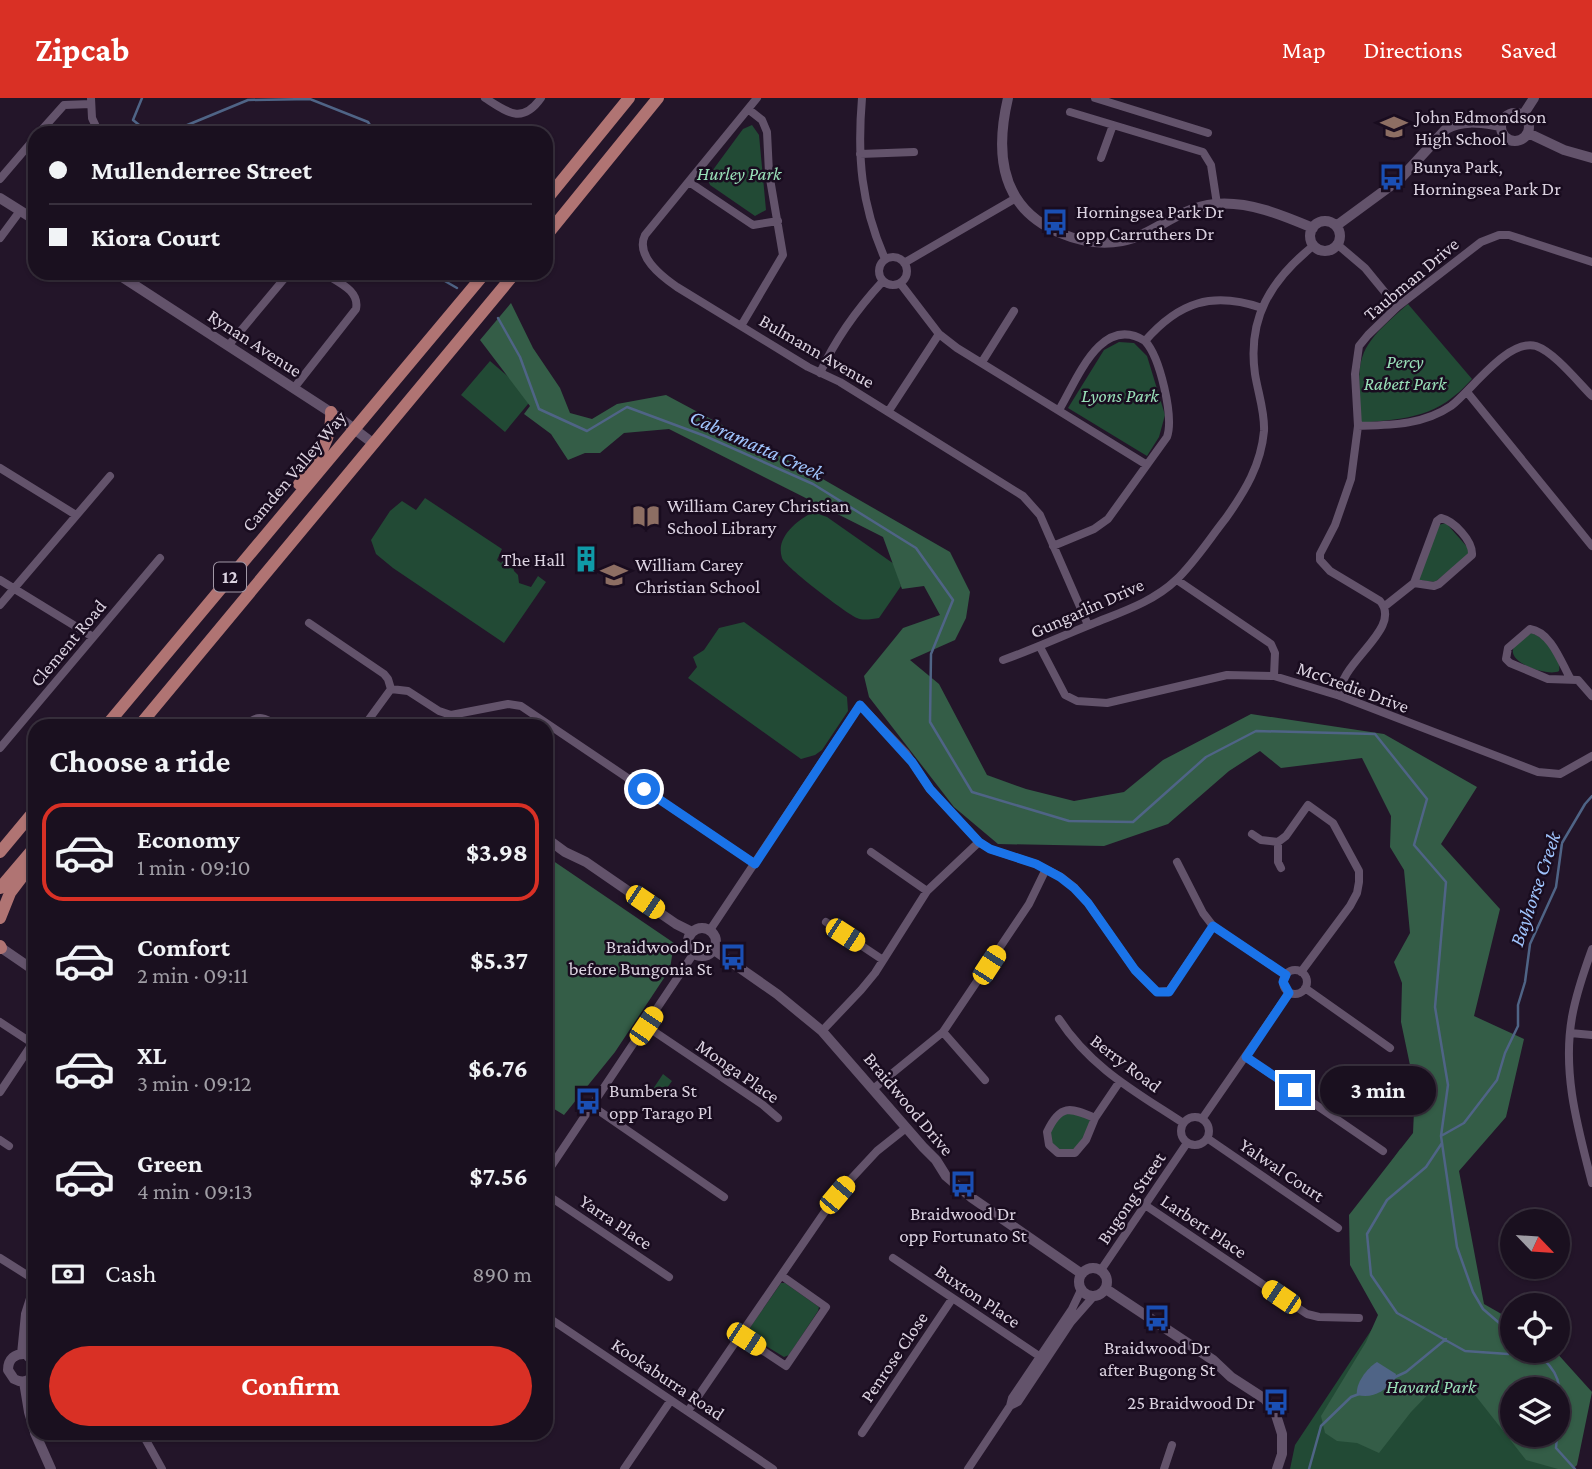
<!DOCTYPE html>
<html lang="en">
<head>
<meta charset="utf-8">
<style>
  :root { --surface:#1a101f; --page:#231928; --text:#f1f3f6; --muted:#9f9da4; --line:#38303d; --accent:#d93025 }
  body { margin:0; font-family:"Crimson Pro",serif; background:var(--page); color:var(--text); height:100vh; display:flex; flex-direction:column; font-size:26px; white-space:nowrap }
  * { box-sizing:border-box; margin:0 }
  p { font-size:23px; color:var(--muted) }
  .icon { flex:none; width:38px; height:38px; fill:none; stroke:currentColor; stroke-width:2; stroke-linecap:round; stroke-linejoin:round }
  .map { position:relative; flex:1; overflow:hidden }
  .drawer { position:absolute; left:28px; top:621px; width:525px; height:721px; display:flex; flex-direction:column; background:var(--surface); border-radius:21px; box-shadow:0 2px 5px #0004,0 0 0 2px var(--line) }
  .drawer>* { flex:none }
  .top-card { position:absolute; left:28px; top:28px; width:525px; height:154px; border-radius:21px; box-shadow:0 2px 5px #0004,0 0 0 2px var(--line); display:grid; align-content:center; height:154px; padding:0 21px; background:var(--surface) }
  .needle { width:46px; rotate:115deg }
  .fabs { position:absolute; left:1500px; top:1111px; display:grid; gap:14px }
  .fabs a { display:grid; place-items:center; width:70px; height:70px; border-radius:50%; background:var(--surface); box-shadow:0 2px 5px #0004,0 0 0 2px var(--line); font-size:35px }
  .end { position:absolute; width:32px; height:32px; margin:-16px; border:9px solid #1a73e8; background:#fff; box-shadow:0 0 0 4px #fff }
  .from { border-radius:50% }
  .bubble { position:absolute; height:49px; border-radius:24px; background:var(--surface); box-shadow:0 2px 5px #0004,0 0 0 2px var(--line); font-size:23px; font-weight:700; line-height:49px; text-align:center }
  .car { position:absolute; width:21px; height:42px; margin:-21px -10px; border-radius:9px; box-shadow:0 0 5px 2px #0007; background:linear-gradient(#f5c518 24%,#345 0 40%,#f5c518 0 76%,#345 0 86%,#f5c518 0) }
  .top-card b { display:flex; align-items:center; gap:24px; height:66px; font-size:26px }
  .top-card b+b { border-top:2px solid var(--line) }
  .top-card i { width:18px; height:18px; background:var(--text) }
  ul { padding:0; list-style:none }
  li { display:flex; align-items:center; gap:21px; height:98px; margin:0 14px 10px; padding:0 7px; border:4px solid transparent; border-radius:21px }
  li div { flex:1 }
  li b { display:block; font-size:26px }
  li em { font-style:normal; font-weight:700 }
  li.current { border-color:var(--accent) }
  li>.icon { width:63px; height:63px; stroke-width:1.5 }
  h2 { padding:0 21px; font-size:32px; line-height:84px }
  .pay { display:flex; align-items:center; gap:18px; height:77px; padding:0 21px; font-size:26px }
  .pay p { margin-inline-start:auto }
  .button { display:flex; gap:14px; margin-top:auto; padding:14px 21px }
  .button a { flex:1; height:80px; border-radius:42px; background:var(--accent); color:#fff; font-size:28px; font-weight:700; line-height:80px; text-align:center }
  header { display:flex; align-items:center; gap:42px; box-sizing:border-box; height:98px; padding:0 35px; background:var(--accent); color:#fff }
  header strong { font-size:33px }
  nav { display:flex; gap:38px; margin-inline-start:auto; font-size:24px }
  .map>svg:first-child { display:block }
</style>
</head>
<body>
<header>
<strong>Zipcab</strong>
<nav><a>Map</a><a>Directions</a><a>Saved</a></nav>
</header>
<div class="map">
<svg width="1592" height="1371" viewBox="0 0 1592 1371">
  <rect width="100%" height="100%" fill="#231529"/>
  <path fill="#224a35" d="M752,27L759,37L766,112L755,118L710,87L707,80L743,31Z
    M1408,206L1472,281C1437,320 1410,320 1361,325C1357,256 1355,252 1408,206Z
    M1119,244L1134,245L1147,258L1165,317L1159,339L1147,358L1068,310L1104,252Z
    M490,263L533,300L505,334L461,297Z
    M425,400L502,451L497,462L501,465L503,463L513,469L514,473L518,477L519,485L531,489L538,478L546,484L504,545L393,470L376,456L371,442L390,413L402,403L416,412Z
    M813,414L827,419L894,466L901,488L879,520C872,521 863,523 857,520C847,516 784,468 782,460C775,439 798,422 813,414Z
    M1446,425L1469,451L1468,457L1435,484L1418,482L1438,427Z
    M744,524L847,599L848,613L822,652L815,657L801,661L688,580L697,569L693,559L704,552L719,530Z
    M1531,535C1545,539 1562,560 1559,573C1549,579 1505,565 1514,549C1517,543 1526,539 1531,535Z
    M663,976L672,983L662,997L653,991Z
    M1071,1015L1090,1021C1088,1035 1082,1048 1068,1054L1052,1049L1049,1033L1061,1016Z
    M1438,1027L1478,1219L1512,1253V1337H1558L1568,1371H1290L1295,1347L1382,1216L1353,1118L1400,1051Z
    M781,1185H785L819,1209L818,1213L789,1257L784,1259L753,1240L749,1231Z"/>
  <path fill="#345d47" fill-rule="evenodd" d="M511,205L533,250L560,290L570,315L592,321L617,306L666,297L821,380L950,454L970,494L966,520L955,542L910,562L939,586L987,677L1026,691L1074,703L1124,694L1163,662L1251,616L1384,636L1477,689L1441,746L1500,811L1474,918L1524,941L1506,1019L1459,1073L1484,1206L1512,1222V1253H1555L1592,1294L1577,1367L1573,1371H1558L1526,1362L1464,1283L1439,1285L1411,1314L1379,1355L1357,1345L1337,1343L1325,1335L1321,1318L1366,1244L1378,1217L1350,1167L1349,1117L1413,1035L1415,991L1401,924L1402,885L1394,864L1410,835L1404,772L1390,749L1391,718L1362,660L1281,670L1260,653L1229,673L1168,726L1104,748L998,746L954,709L869,599L864,578L903,530L940,517L924,488L902,491L883,439L669,331L624,335L600,355H585L568,362L551,336L524,316L530,308L480,242ZM1512,1292H1558V1337H1512Z
    M546,758L674,845L670,871L615,954L564,1017L546,1006Z"/>
  <path fill="#4f6486" d="M1377,1264L1396,1276L1395,1282C1384,1293 1373,1301 1357,1297C1355,1286 1367,1270 1377,1264Z"/>
  <g fill="none" stroke-linecap="round" stroke-linejoin="round">
    <path stroke="#4f6486" stroke-width="2.5" d="M142,0L133,22L149,35
      M168,35L248,2L310,1L368,24L375,35
      M431,175L457,190
      M498,220L520,259L539,311L587,333L627,309L705,338L813,386L916,450L953,502L931,556L930,624L972,694L1069,723L1133,724L1206,659L1256,633L1375,636L1427,701L1414,747L1446,784L1435,909L1448,987L1441,1038L1457,1149L1473,1194L1483,1211L1512,1236
      M1441,1038L1464,1025L1497,982L1505,955L1518,928V907L1525,884L1530,846L1556,789L1562,745L1585,706L1592,698
      M1442,1045L1426,1069L1387,1102L1367,1136L1371,1177L1397,1215L1465,1253L1508,1256L1520,1253
      M1534,1253C1565,1277 1560,1290 1558,1325
      M1393,1280L1406,1274L1446,1241
      M1557,1337L1556,1350L1575,1371
      M1309,1371L1321,1328L1351,1299L1359,1296"/>
    <path stroke="#63536b" stroke-width="8" d="M91,0L92,20L99,35
      M485,0C507,14 522,27 541,0
      M757,0L645,137C635,158 661,178 677,189L808,269L840,284L1023,398L1040,417L1088,527
      M862,0C857,59 861,106 885,161
      M1095,0L1208,35
      M1070,14L1203,54L1211,67L1217,106
      M39,35L64,7L91,6
      M860,56L914,54
      M1101,60L1113,27
      M0,81L35,40
      M689,84L753,127L778,123
      M0,140L20,113
      M1338,147L1365,170L1397,209
      M879 173a14 14 0 1 1 28 0a14 14 0 1 1-28 0Z
      M904,165L1016,100
      M900,185L939,236L957,250L1147,367
      M741,228L783,157L769,75L767,34L762,22L748,11
      M228,248L289,175
      M982,264L1014,213
      M820,275C835,242 859,209 883,183
      M294,290L356,211C360,192 337,184 324,175
      M1467,294L1592,448
      M1059,312C1077,282 1101,215 1145,243C1179,204 1212,193 1262,210
      M888,314L939,236
      M1358,328C1391,327 1423,327 1451,308C1471,293 1508,240 1536,248C1554,254 1578,284 1592,298
      M0,370L76,417
      M1053,448L1094,431L1108,421L1167,339C1174,319 1160,259 1145,243
      M0,482L93,539
      M1177,482L1271,546L1275,555L1274,578
      M0,507L110,378
      M1385,508L1414,485L1437,423L1441,420C1454,423 1473,443 1472,457L1439,486L1434,488L1414,485
      M309,525L384,576L388,581L391,591
      M1040,549L1065,597L1077,603L1107,605L1227,577L1274,578L1340,598L1538,674L1560,676L1592,658
      M1003,562C1034,551 1062,538 1092,526C1121,514 1153,504 1176,482C1195,464 1210,440 1226,420C1245,393 1261,367 1264,333C1265,314 1258,295 1255,276C1247,220 1271,182 1313,148
      M1570,580C1561,564 1551,534 1530,531L1508,550L1506,561L1510,565L1548,581L1578,582L1592,598
      M391,591L408,593L439,613L451,617L508,606L521,608L755,766
      M1340,598C1337,565 1404,531 1380,503L1330,473L1320,462V456L1335,427L1351,381L1358,328L1355,276L1359,248L1368,237L1397,209L1481,144L1499,137H1509L1592,164
      M246,628C257,615 266,620 278,628
      M364,628L391,591
      M0,650L160,460
      M1252,736L1261,742L1278,744L1286,738L1308,707L1333,725L1359,773V784L1357,795L1350,808L1301,874
      M1278,744V764L1281,770
      M871,754L927,793
      M1177,764L1203,815L1213,828L1286,877
      M826,824L883,862
      M710,832L860,607L906,655L930,691L979,744L990,751L1036,766L1061,779L1075,790L1088,805L1135,872L1157,894L1169,893L1213,828
      M1592,851C1584,873 1576,896 1572,919C1562,976 1578,1030 1592,1085
      M1283 884a12 12 0 1 1 24 0a12 12 0 1 1-24 0Z
      M1305,890L1390,950
      M1059,921C1091,970 1136,994 1183,1025
      M0,924L35,947
      M646,928L763,1007L778,1020
      M822,933L861,892L875,875L927,793L979,744
      M943,934L985,982
      M1570,935L1592,937
      M1246,959L1383,1053
      M873,991L943,934L1029,806L1046,771
      M0,994L32,946
      M592,1008L724,1099
      M1181 1033a14 14 0 1 1 28 0a14 14 0 1 1-28 0Z
      M1095,1020C1070,1009 1060,1006 1047,1034L1049,1047L1058,1055H1075L1086,1042L1095,1020L1120,983
      M1202,1021L1289,895
      M1207,1040L1338,1130
      M0,1042L9,1048
      M546,1076L694,855
      M546,1096L669,1179
      M1145,1107L1307,1216L1319,1219L1359,1220
      M0,1160L35,1182
      M893,1160L1045,1262
      M1101,1172L1187,1045
      M546,1218L773,1371
      M741,1238L786,1268L826,1209L782,1178
      M1010,1308L1018,1304L1071,1224L1093,1199
      M688,1313L837,1096L877,1053L906,1030
      M142,1335L162,1371
      M862,1335L952,1201
      M624,1371L671,1302
      M968,1371L1010,1308L1012,1300L1072,1211L1081,1192
      M1164,1371L1172,1347"/>
    <path stroke="#63536b" stroke-width="10" d="M1008,0C995,55 1000,110 1060,135C1079,143 1101,147 1122,143C1155,137 1176,110 1215,106C1249,103 1282,117 1313,130
      M1501 29a14 14 0 1 1 28 0a14 14 0 1 1-28 0Z
      M1523,17L1534,0
      M1528,35L1564,52L1592,60
      M0,100L35,122
      M1310 138a15 15 0 1 1 30 0a15 15 0 1 1-30 0Z
      M1336,128L1400,81L1446,31C1465,21 1481,25 1501,28
      M116,175L341,321L374,346
      M546,740L565,754L586,764L676,826L692,834
      M688 844a14 14 0 1 1 28 0a14 14 0 1 1-28 0Z
      M0,849L35,873
      M714,852L777,896L822,933L923,1049L936,1062L946,1078L972,1100L1082,1176
      M1079 1184a14 14 0 1 1 28 0a14 14 0 1 1-28 0Z
      M1106,1191L1213,1262L1231,1279L1265,1301L1276,1317L1282,1336V1356L1277,1371
      M22,1256L26,1216L35,1188
      M35,1266L26,1256C15,1255 8,1261 8,1272L14,1281C23,1286 31,1283 35,1274
      M24,1284L29,1314L35,1334
      M35,1335L51,1371"/>
    <path stroke="#b07473" stroke-width="12" d="M546,102L629,0
      M546,138L658,0
      M299,386C315,367 333,340 331,314
      M106,628L485,175
      M139,628L515,175
      M0,754L35,712
      M0,790L35,749
      M0,820L10,795L35,762
      M0,848L1,850"/>
  </g>
  <g fill="none" stroke-linecap="round" stroke-linejoin="round">
    <path stroke="#1a73e8" stroke-width="9" d="M644,691L755,766L860,607L912,664L930,691L979,744L990,751L1036,766L1060,779L1074,790L1088,805L1135,872L1157,894H1169L1213,828L1286,877L1283,884L1289,895L1246,959L1295,992"/>
  </g>
  <defs>
    <g id="school-bare" transform="scale(2.1)"><path d="M0-5L7-2L0 1L-7-2ZM-4 1L0 2.5L4 1V4Q0 6-4 4Z" fill="#8d6e63" stroke="#190c1f" stroke-width="2.5" paint-order="stroke"/></g>
    <g id="bus-bare" transform="scale(2.1)"><path d="M-5-6H5V4H4V6H2V4H-2V6H-4V4H-5ZM-3.5-4V0h7V-4ZM-3.5 1.2v1.5H-2V1.2ZM2 1.2v1.5H3.5V1.2Z" fill="#1a4fb4" stroke="#190c1f" stroke-width="2.5" paint-order="stroke"/></g>
    <g id="library-bare" transform="scale(2.1)"><path d="M-6-4Q-3-5.5-.7-3.5V5Q-3 3-6 4ZM6-4Q3-5.5 .7-3.5V5Q3 3 6 4Z" fill="#8d6e63" stroke="#190c1f" stroke-width="2.5" paint-order="stroke"/></g>
    <g id="building-bare" transform="scale(2.1)"><path d="M-4-6H4V6H1V3H-1V6H-4ZM-2.5-4.3h1.7v1.8h-1.7ZM.8-4.3h1.7v1.8H.8ZM-2.5-1h1.7V.8h-1.7ZM.8-1h1.7V.8H.8Z" fill="#0f9aa8" stroke="#190c1f" stroke-width="2.5" paint-order="stroke"/></g>
  </defs>
  <g fill-rule="evenodd">
    <use href="#school-bare" x="1394" y="29"/>
    <use href="#bus-bare" x="1392" y="79"/>
    <use href="#bus-bare" x="1055" y="124"/>
    <use href="#library-bare" x="646" y="418"/>
    <use href="#building-bare" x="586" y="461"/>
    <use href="#school-bare" x="614" y="477"/>
    <use href="#bus-bare" x="733" y="859"/>
    <use href="#bus-bare" x="588" y="1003"/>
    <use href="#bus-bare" x="963" y="1086"/>
    <use href="#bus-bare" x="1157" y="1220"/>
    <use href="#bus-bare" x="1276" y="1304"/>
  </g>
  <g text-anchor="middle" dominant-baseline="central" stroke-width="5" stroke-linejoin="round" paint-order="stroke">
    <rect fill="#190c1f" stroke="#a197a6" stroke-width="2" x="214" y="464.5" width="32" height="29" rx="5"/>
    <g font-size="18" font-weight="bold" fill="#dbd2e0">
      <text x="230" y="479">12</text>
    </g>
    <g font-size="19" fill="#dbd2e0" stroke="#190c1f" text-anchor="start">
      <text x="1415" y="18">John Edmondson<tspan x="1415" dy="22">High School</tspan></text>
      <text x="1413" y="68">Bunya Park,<tspan x="1413" dy="22">Horningsea Park Dr</tspan></text>
      <text x="1076" y="113">Horningsea Park Dr<tspan x="1076" dy="22">opp Carruthers Dr</tspan></text>
      <text x="667" y="407">William Carey Christian<tspan x="667" dy="22">School Library</tspan></text>
      <text x="565" y="461" text-anchor="end">The Hall</text>
      <text x="635" y="466">William Carey<tspan x="635" dy="22">Christian School</tspan></text>
      <text x="712" y="848" text-anchor="end">Braidwood Dr<tspan x="712" dy="22">before Bungonia St</tspan></text>
      <text x="609" y="992">Bumbera St<tspan x="609" dy="22">opp Tarago Pl</tspan></text>
      <text x="963" y="1115" text-anchor="middle">Braidwood Dr<tspan x="963" dy="22">opp Fortunato St</tspan></text>
      <text x="1157" y="1249" text-anchor="middle">Braidwood Dr<tspan x="1157" dy="22">after Bugong St</tspan></text>
      <text x="1255" y="1304" text-anchor="end">25 Braidwood Dr</text>
    </g>
    <g font-size="19" font-style="italic" fill="#99e0b8" stroke="#190c1f">
      <text x="739" y="75">Hurley Park</text>
      <text x="1405" y="263">Percy<tspan x="1405" dy="22">Rabett Park</tspan></text>
      <text x="1120" y="297">Lyons Park</text>
      <text x="1431" y="1288">Havard Park</text>
    </g>
    <g font-size="19" fill="#dbd2e0" stroke="#190c1f">
      <text transform="translate(1411 181) rotate(-40)">Taubman Drive</text>
      <text transform="translate(255 245) rotate(33)">Rynan Avenue</text>
      <text transform="translate(817 253) rotate(30)">Bulmann Avenue</text>
      <text transform="translate(294 373) rotate(-50)">Camden Valley Way</text>
      <text transform="translate(1087 510) rotate(-24)">Gungarlin Drive</text>
      <text transform="translate(68 545) rotate(-50)">Clement Road</text>
      <text transform="translate(1353 589) rotate(20)">McCredie Drive</text>
      <text transform="translate(1126 965) rotate(37)">Berry Road</text>
      <text transform="translate(738 973) rotate(35)">Monga Place</text>
      <text transform="translate(909 1006) rotate(50)">Braidwood Drive</text>
      <text transform="translate(1282 1072) rotate(34)">Yalwal Court</text>
      <text transform="translate(1131 1100) rotate(-56)">Bugong Street</text>
      <text transform="translate(616 1124) rotate(34)">Yarra Place</text>
      <text transform="translate(1204 1128) rotate(34)">Larbert Place</text>
      <text transform="translate(978 1198) rotate(34)">Buxton Place</text>
      <text transform="translate(894 1259) rotate(-56)">Penrose Close</text>
      <text transform="translate(668 1281) rotate(34)">Kookaburra Road</text>
    </g>
    <g font-size="21" font-style="italic" fill="#a0c4fd" stroke="#190c1f">
      <text transform="translate(757 347) rotate(24)">Cabramatta Creek</text>
      <text transform="translate(1535 791) rotate(-71)">Bayhorse Creek</text>
    </g>
  </g>
</svg>
<div class="fabs">
<a><svg class="needle" viewBox="-14 -14 28 28"><path d="M0-13l5 13h-10z" fill="#e53935"/><path d="M0 13l5-13h-10z" fill="#9f9da4"/></svg></a>
<a><svg class="icon" aria-label="locate" viewBox="0 0 24 24"><circle cx="12" cy="12" r="6"/><path d="M12 2v4M12 18v4M2 12h4M18 12h4"/></svg></a>
<a><svg class="icon" aria-label="layers" viewBox="0 0 24 24"><path d="M12 4l9 5-9 5-9-5zM3 14l9 5 9-5"/></svg></a>
</div>
<i class="end from" style="left:644px;top:691px"></i>
<i class="end" style="left:1295px;top:992px"></i>
<div class="bubble" style="left:1320px;top:968px;width:116px">3 min</div>
<i class="car" style="left:645px;top:804px;rotate:124deg"></i>
<i class="car" style="left:845px;top:837px;rotate:123deg"></i>
<i class="car" style="left:989px;top:867px;rotate:33deg"></i>
<i class="car" style="left:646px;top:928px;rotate:34deg"></i>
<i class="car" style="left:837px;top:1097px;rotate:40deg"></i>
<i class="car" style="left:1281px;top:1199px;rotate:304deg"></i>
<i class="car" style="left:746px;top:1241px;rotate:123deg"></i>
<div class="top-card">
<b><i class="from"></i>Mullenderree Street</b>
<b><i></i>Kiora Court</b>
</div>
<section class="drawer">
<h2>Choose a ride</h2>
<ul>
<li class="current"><svg class="icon" aria-label="car" viewBox="0 0 24 24"><path d="M5 17H2v-5l4-1 3-4h7l3 4 3 1v5h-3M9 17h6M6 11h13"/><circle cx="7" cy="17" r="2"/><circle cx="17" cy="17" r="2"/></svg><div><b>Economy</b><p>1 min · 09:10</p></div><em>$3.98</em></li>
<li><svg class="icon" aria-label="car" viewBox="0 0 24 24"><path d="M5 17H2v-5l4-1 3-4h7l3 4 3 1v5h-3M9 17h6M6 11h13"/><circle cx="7" cy="17" r="2"/><circle cx="17" cy="17" r="2"/></svg><div><b>Comfort</b><p>2 min · 09:11</p></div><em>$5.37</em></li>
<li><svg class="icon" aria-label="car" viewBox="0 0 24 24"><path d="M5 17H2v-5l4-1 3-4h7l3 4 3 1v5h-3M9 17h6M6 11h13"/><circle cx="7" cy="17" r="2"/><circle cx="17" cy="17" r="2"/></svg><div><b>XL</b><p>3 min · 09:12</p></div><em>$6.76</em></li>
<li><svg class="icon" aria-label="car" viewBox="0 0 24 24"><path d="M5 17H2v-5l4-1 3-4h7l3 4 3 1v5h-3M9 17h6M6 11h13"/><circle cx="7" cy="17" r="2"/><circle cx="17" cy="17" r="2"/></svg><div><b>Green</b><p>4 min · 09:13</p></div><em>$7.56</em></li>
</ul>
<div class="pay"><svg class="icon" aria-label="cash" viewBox="0 0 24 24"><path d="M3 7h18v10H3z"/><circle cx="12" cy="12" r="2"/></svg>Cash<p>890 m</p></div>
<div class="button"><a>Confirm</a></div>
</section>
</div>
</body>
</html>
